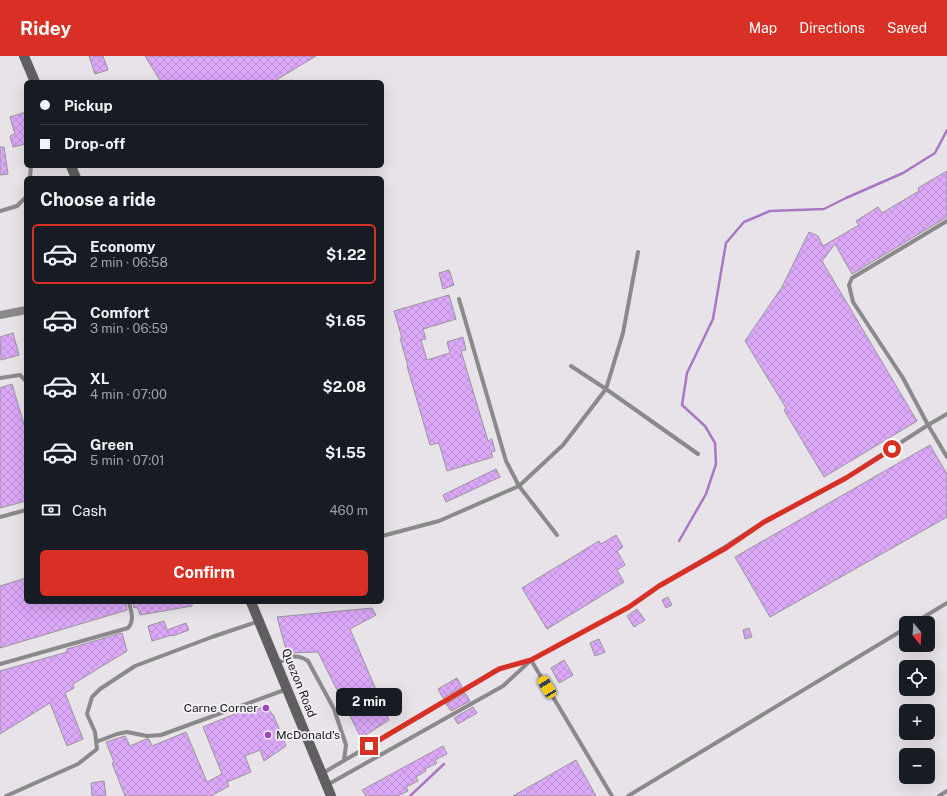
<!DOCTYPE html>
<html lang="en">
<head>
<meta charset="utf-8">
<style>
  :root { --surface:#171b24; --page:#20242c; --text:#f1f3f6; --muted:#9ea1a6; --line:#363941; --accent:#d93025 }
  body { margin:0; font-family:"Public Sans",sans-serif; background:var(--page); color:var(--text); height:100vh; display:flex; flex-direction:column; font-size:15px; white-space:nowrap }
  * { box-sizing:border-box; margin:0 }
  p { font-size:13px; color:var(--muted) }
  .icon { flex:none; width:22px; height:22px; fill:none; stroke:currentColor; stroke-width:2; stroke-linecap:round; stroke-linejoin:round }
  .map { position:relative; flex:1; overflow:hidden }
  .panel { position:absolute; left:24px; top:120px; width:360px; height:428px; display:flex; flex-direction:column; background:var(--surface); border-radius:6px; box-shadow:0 4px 16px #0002 }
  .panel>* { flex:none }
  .hud { position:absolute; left:24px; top:24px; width:360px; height:88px; border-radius:6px; box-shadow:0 4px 16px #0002; display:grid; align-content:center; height:88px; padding:0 16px; background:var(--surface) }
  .needle { width:26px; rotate:162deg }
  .buttons { position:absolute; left:899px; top:560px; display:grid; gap:8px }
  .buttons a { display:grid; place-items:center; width:36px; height:36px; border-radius:6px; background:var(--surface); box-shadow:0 4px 16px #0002; font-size:20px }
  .end { position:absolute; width:18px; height:18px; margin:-9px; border:5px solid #d93025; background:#fff; box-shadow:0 0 0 2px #fff }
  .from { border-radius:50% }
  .bubble { position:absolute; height:28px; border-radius:6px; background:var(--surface); box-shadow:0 4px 16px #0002; font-size:13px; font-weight:700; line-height:28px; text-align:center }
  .car { position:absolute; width:12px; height:24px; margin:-12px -6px; border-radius:5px; box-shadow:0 0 3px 1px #0007; background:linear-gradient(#f5c518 24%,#345 0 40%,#f5c518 0 76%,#345 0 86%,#f5c518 0) }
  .hud b { display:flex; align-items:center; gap:14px; height:38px; font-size:15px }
  .hud b+b { border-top:1px solid var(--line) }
  .hud i { width:10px; height:10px; background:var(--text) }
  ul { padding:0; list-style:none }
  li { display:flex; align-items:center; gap:12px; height:60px; margin:0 8px 6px; padding:0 8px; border:2px solid transparent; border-radius:6px }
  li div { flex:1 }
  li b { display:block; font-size:15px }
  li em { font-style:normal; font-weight:700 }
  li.active { border-color:var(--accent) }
  li>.icon { width:36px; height:36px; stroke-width:1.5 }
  h2 { padding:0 16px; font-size:18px; line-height:48px }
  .pay { display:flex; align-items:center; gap:10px; height:44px; padding:0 16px; font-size:15px }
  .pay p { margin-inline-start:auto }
  .primary-button { display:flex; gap:8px; margin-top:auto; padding:8px 16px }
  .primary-button a { flex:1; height:46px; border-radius:6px; background:var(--accent); color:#fff; font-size:16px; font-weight:700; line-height:46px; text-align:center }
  header { display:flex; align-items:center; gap:24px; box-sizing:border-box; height:56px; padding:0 20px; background:var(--accent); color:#fff }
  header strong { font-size:19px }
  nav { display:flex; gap:22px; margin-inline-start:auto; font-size:14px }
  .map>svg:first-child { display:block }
</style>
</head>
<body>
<header>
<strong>Ridey</strong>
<nav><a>Map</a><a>Directions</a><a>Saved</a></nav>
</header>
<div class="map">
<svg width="947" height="740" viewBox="0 0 947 740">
  <defs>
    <pattern id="building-cross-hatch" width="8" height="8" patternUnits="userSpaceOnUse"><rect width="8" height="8" fill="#dca8f8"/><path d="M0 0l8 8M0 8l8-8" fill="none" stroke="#bc90d4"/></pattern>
  </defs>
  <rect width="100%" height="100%" fill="#e7e3e9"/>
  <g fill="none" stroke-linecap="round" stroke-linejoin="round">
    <path stroke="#aa77c4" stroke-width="2.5" d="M679,485L706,438L716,408L715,387L705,370L682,349L687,317L713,263L726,187L744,166L770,155L824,153L846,142L903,117L935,97L947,74
      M410,740L444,708"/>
  </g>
  <path fill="url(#building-cross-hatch)" stroke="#98959a" d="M89,0H103L108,14L95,18Z
    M145,0H316L273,26H161Z
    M26,56V88L13,91L10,80L15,78L10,61Z
    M0,91H4L8,118L0,119Z
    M947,115V161L852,218L835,188L822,205L917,365L824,421L784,354L786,352L745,285L782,231L809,176L818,180L823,190L859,169L856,165L878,151L882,157L919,135L918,132Z
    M449,214L454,229L443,233L439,217Z
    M449,239L456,263L423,273L426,283L421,284L427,304L450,297L447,286L463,281L466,294L461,295L488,385L492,383L495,395L491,396L493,401L447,415L439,387L430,389L407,310H408L400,282H402L394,255Z
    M13,277L19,299L1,304L0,281Z
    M12,328L26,375V445L0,452V332Z
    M930,389L947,418V461L770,561L735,501Z
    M496,413L500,421L446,446L443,439Z
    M616,479L623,491L617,495L625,509L617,514L624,526L547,573L522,532L599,485L601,488Z
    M26,522V546H126L127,554L0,592V530Z
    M668,541L672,549L666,552L662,544Z
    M133,546H192V550L140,559L137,551L134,552Z
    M372,552L376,559L350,573L389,664L361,682L318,596L287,597L277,561Z
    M637,553L645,564L634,571L627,560Z
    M164,565L167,574L186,567L189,574L173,580L172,579L152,585L148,570Z
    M749,572L752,581L745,583L743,574Z
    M122,577L127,595L73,628L74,632L65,637L83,683L67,690L50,647L0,678V615L67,596V593Z
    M599,583L605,596L595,600L590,587Z
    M564,604L573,619L559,627L551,612Z
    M457,622L462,631L443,642L438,633Z
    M465,637L470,645L451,655L446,648Z
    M268,649L272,659L273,658L286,690L264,705L260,694L245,700L251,716L227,726L229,730L211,740H125L112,707L114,706L106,686L125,680L130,690L146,683H149L152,690L186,676L207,726L222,718L203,671L242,655L244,658Z
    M473,651L477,657L458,668L454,662Z
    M443,690L447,698L435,704L437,707L425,713L426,715L416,721L418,725L406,731L408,735L398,740H366L362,734Z
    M576,704L596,740H513Z
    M104,725L106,740H92L91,727Z"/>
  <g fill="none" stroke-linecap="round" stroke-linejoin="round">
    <path stroke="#8b898b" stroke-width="4" d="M30,122L31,110
      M0,155L17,150L26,141
      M459,243L506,405L519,430L557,479
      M571,310L606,333L698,398
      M0,322L20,319L26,325
      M947,358L928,369L947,401
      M0,461L26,454
      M382,480L439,465L519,430L563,389L606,333L623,277L638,196
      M914,567L947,547
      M531,604L612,740
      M278,607C289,601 296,597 308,605L334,653L346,689L344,704
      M0,608L128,572C135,564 131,556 129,546
      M96,686L117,678L127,676L147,680L161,679L287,633
      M323,717L499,613L531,604L629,551L659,530L725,491L764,466L846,422L928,369L903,322L853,246L849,229L852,222L947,165
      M327,729L503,630L529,606
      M6,740L78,708L97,693L95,676L87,658L92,641L100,633L135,610L212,581L259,565
      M628,740L906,572
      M939,740L947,735"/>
    <path stroke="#8b898b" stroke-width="8" d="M0,259L26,254"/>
    <path stroke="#605e61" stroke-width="10" d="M24,0L35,26
      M71,110L76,122
      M251,546L331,740"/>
  </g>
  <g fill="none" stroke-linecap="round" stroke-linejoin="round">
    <path stroke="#d93025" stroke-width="5" d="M369,690L499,613L531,604L629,551L659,530L726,492L764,466L846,422L892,393"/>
  </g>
  <g fill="#9649ba" stroke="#f4f0f6" stroke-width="1.5">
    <circle cx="266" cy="652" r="4"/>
    <circle cx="268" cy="679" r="4"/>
  </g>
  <g text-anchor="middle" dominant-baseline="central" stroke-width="3.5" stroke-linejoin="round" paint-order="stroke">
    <g font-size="12" fill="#171618" stroke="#f4f0f6">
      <text transform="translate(299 627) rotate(68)">Quezon Road</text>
    </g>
    <g font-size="12" fill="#171618" stroke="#f4f0f6" text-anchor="end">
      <text x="258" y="652">Carne Corner</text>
      <text x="276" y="679" text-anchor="start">McDonald's</text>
    </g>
  </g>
</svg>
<div class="buttons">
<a><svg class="needle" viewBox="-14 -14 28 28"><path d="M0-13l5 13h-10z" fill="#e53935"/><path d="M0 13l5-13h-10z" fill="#9ea1a6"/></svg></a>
<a><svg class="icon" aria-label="locate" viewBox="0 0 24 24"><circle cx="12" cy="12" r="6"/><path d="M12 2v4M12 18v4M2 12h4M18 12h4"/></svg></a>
<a>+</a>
<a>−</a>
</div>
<i class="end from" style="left:892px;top:393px"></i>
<i class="end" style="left:369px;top:690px"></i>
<div class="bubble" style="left:336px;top:632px;width:66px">2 min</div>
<i class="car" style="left:547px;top:631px;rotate:329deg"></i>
<div class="hud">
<b><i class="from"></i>Pickup</b>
<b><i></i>Drop-off</b>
</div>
<section class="panel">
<h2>Choose a ride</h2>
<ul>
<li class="active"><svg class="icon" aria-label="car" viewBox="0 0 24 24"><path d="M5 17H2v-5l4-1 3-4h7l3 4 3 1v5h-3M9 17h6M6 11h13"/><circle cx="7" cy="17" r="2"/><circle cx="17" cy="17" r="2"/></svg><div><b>Economy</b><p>2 min · 06:58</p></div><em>$1.22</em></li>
<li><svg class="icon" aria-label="car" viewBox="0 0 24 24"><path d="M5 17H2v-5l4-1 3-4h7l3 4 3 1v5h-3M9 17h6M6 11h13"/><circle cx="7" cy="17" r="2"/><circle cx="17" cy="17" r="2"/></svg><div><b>Comfort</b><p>3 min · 06:59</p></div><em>$1.65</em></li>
<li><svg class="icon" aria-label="car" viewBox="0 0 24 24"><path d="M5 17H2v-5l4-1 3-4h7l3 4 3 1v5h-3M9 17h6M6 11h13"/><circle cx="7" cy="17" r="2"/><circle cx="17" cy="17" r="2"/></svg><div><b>XL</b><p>4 min · 07:00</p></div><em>$2.08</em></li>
<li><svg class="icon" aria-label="car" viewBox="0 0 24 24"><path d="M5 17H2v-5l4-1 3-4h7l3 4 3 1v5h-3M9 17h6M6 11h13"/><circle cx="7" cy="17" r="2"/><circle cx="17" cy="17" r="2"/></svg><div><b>Green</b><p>5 min · 07:01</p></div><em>$1.55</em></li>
</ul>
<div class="pay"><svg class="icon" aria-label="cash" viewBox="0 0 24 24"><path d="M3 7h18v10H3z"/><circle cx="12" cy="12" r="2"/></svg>Cash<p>460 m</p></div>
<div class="primary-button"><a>Confirm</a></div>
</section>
</div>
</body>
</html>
